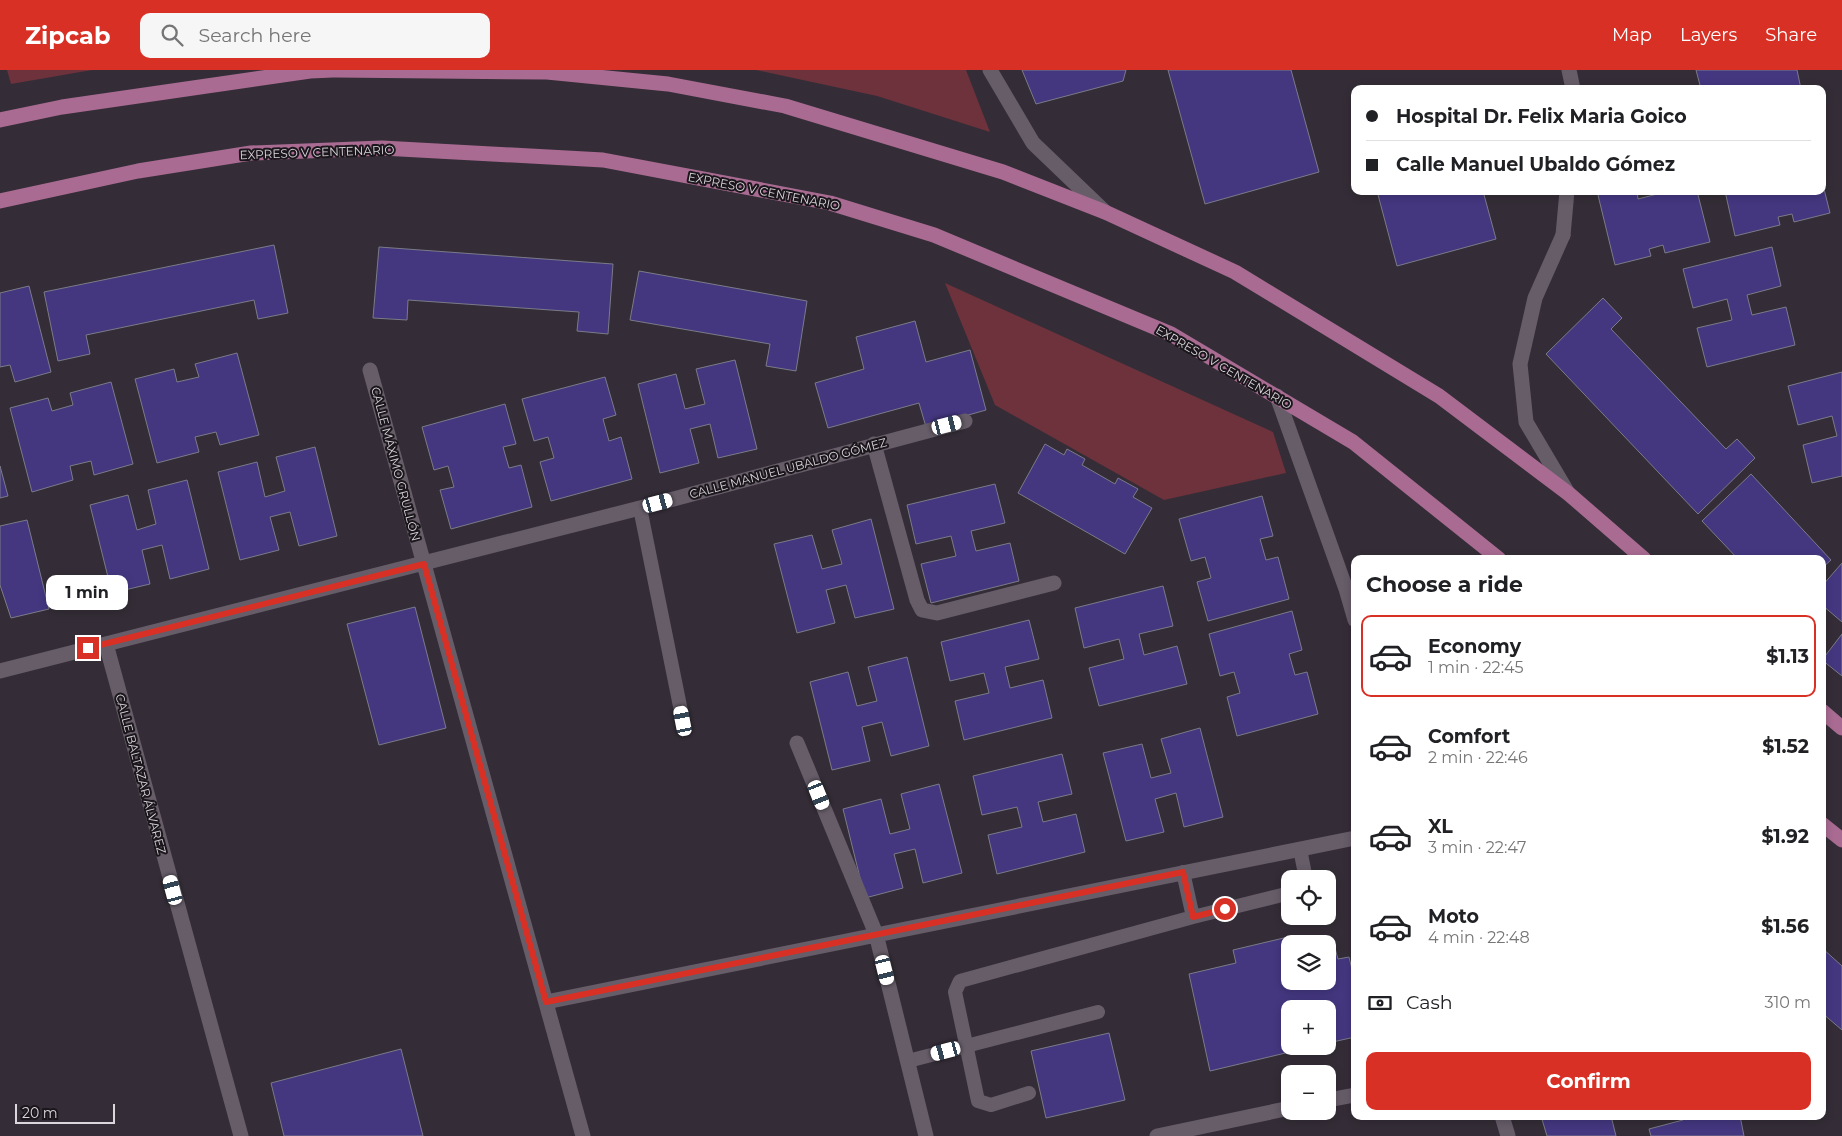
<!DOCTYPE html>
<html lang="en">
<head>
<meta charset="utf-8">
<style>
  :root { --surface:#fff; --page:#f6f6f6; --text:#202124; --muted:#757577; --line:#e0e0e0; --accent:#d93025 }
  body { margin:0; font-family:Montserrat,sans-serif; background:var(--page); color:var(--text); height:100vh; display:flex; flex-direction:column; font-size:19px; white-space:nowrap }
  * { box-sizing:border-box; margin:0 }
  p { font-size:16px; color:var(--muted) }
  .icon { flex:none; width:28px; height:28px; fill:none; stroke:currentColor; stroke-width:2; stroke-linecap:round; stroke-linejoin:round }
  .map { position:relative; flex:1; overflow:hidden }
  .drawer { position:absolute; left:1351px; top:485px; width:475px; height:565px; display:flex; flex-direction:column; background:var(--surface); border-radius:10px; box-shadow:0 2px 8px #0003 }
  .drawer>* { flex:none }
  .guide { position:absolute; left:1351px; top:15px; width:475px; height:110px; border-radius:10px; box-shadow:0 2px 8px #0003; display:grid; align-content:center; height:110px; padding:0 15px; background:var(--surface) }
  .controls { position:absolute; left:1281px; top:800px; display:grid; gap:10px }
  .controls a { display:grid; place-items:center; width:55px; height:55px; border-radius:10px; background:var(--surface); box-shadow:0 2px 8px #0003; font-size:25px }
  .scale { position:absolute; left:15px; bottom:12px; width:100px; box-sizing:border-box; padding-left:5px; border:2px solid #dad6dc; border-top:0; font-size:14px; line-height:18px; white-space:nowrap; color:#dad6dc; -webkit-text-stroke:4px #1a161b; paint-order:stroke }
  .end { position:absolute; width:22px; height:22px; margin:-11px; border:6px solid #d93025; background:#fff; box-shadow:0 0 0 2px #fff }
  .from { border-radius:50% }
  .bubble { position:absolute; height:35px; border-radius:10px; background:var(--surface); box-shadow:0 2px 8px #0003; font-size:16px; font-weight:700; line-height:35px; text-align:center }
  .car { position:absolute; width:15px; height:30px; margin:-15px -8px; border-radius:6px; box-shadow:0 0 4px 1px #0007; background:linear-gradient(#fff 24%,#345 0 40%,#fff 0 76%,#345 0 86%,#fff 0) }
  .guide b { display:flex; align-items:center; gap:18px; height:48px; font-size:19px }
  .guide b+b { border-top:1px solid var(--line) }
  .guide i { width:12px; height:12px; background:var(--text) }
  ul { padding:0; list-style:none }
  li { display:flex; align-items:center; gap:15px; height:82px; margin:0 10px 8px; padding:0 5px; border:2px solid transparent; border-radius:10px }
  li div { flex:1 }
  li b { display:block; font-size:19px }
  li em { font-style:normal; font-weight:700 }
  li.current { border-color:var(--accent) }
  li>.icon { width:45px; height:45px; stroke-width:1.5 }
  h2 { padding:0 15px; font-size:22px; line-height:60px }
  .pay { display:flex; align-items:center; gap:12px; height:55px; padding:0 15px; font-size:19px }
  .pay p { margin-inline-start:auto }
  .action { display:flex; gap:10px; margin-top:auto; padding:10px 15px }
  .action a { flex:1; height:58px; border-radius:10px; background:var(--accent); color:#fff; font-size:20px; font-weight:700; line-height:58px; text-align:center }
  header { display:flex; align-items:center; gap:30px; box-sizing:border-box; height:70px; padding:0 25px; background:var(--accent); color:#fff }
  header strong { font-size:24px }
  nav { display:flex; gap:28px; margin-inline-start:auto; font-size:18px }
  .search { width:350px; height:45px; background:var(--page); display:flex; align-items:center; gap:12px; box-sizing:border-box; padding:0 18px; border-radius:10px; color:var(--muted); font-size:19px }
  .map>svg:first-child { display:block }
</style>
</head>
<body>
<header>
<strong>Zipcab</strong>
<div class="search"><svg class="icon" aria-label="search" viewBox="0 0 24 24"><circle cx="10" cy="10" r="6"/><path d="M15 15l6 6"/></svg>Search here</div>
<nav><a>Map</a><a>Layers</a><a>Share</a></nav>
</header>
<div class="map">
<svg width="1842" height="1066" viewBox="0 0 1842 1066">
  <rect width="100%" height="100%" fill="#342d37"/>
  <path fill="#6d323b" d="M7,0H92L11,14Z
    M756,0H966L990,62L877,26Z
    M945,213L1273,362L1286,403L1164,430L995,335Z"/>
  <path fill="#443780" stroke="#7b7b88" d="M1022,0H1126L1123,11L1036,34Z
    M1168,0H1291L1319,102L1205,134Z
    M1696,0H1797L1801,19H1701Z
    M1822,111L1830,143L1794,152L1792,144L1778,147L1780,155L1735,166L1725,121H1822Z
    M1377,121H1483L1496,169L1397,196Z
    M1597,121H1637L1638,129L1669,121H1697L1710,172L1665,183L1663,175L1649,179L1651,186L1615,195Z
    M274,175L288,243L258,249L254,230L86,265L90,284L58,291L44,222Z
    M379,177L613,194L608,264L577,261L579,242L408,230L407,250L373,248Z
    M1772,177L1781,216L1747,225L1752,245L1786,237L1795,275L1707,297L1697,258L1732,250L1727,229L1693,238L1683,199Z
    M639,201L807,231L796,301L766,296L770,274L630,250Z
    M29,216L51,302L15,312L10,295L0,297V223Z
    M1603,228L1622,248L1611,259L1726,379L1737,369L1755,388L1698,444L1546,284Z
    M915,251L926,292L970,280L986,340L926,357L919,333L828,358L815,313L864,299L856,267Z
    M237,283L259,365L220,375L216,362L195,367L199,382L157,393L135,309L174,299L177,312L199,307L195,294Z
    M735,290L757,379L718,388L710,354L690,359L699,393L660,403L638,314L676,304L685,339L705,334L696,299Z
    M1842,302V406L1812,413L1803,375L1837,366L1832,346L1798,355L1788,316Z
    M605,307L616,345L603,349L609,371L621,367L632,409L551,431L540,392L554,388L548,367L534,371L522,329Z
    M111,312L133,394L94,405L91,391L70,396L73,410L32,422L10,338L48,328L52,341L73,335L70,323Z
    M505,334L516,374L503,377L509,398L521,395L532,437L451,459L440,420L454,417L448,396L434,400L422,357Z
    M1045,374L1064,385L1067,379L1085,389L1082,395L1115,414L1118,408L1138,419L1133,427L1152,438L1125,484L1018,423Z
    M315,377L337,466L299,476L290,442L270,447L279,480L240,490L218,402L257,392L265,427L285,421L276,387Z
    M0,396L8,426L0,428Z
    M1751,404L1831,490L1822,498V489H1738L1702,451Z
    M187,410L209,499L170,509L162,475L142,480L150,514L112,523L90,435L128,425L137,460L156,454L148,420Z
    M995,414L1005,453L971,461L976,481L1010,473L1019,511L931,533L921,494L956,486L951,466L916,474L907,435Z
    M1262,426L1273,466L1260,469L1266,490L1278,487L1289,529L1208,551L1197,512L1211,508L1205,487L1191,491L1179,449Z
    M871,449L894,539L855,548L846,515L826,520L835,553L797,563L774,474L812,465L822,499L842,494L832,460Z
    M27,450L49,539L11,548L0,515V456Z
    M1842,493V552L1822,535V516Z
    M1163,516L1173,556L1139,564L1144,585L1177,576L1187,614L1099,636L1089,598L1124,589L1119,569L1084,578L1075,538Z
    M415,537L446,658L379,675L347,554Z
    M1292,541L1302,580L1289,584L1295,605L1307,602L1318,644L1237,666L1227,627L1240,623L1234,602L1220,606L1209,564Z
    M1029,550L1039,589L1005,597L1010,618L1043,610L1052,648L964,670L955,631L989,623L984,603L950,611L941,572Z
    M1842,564V606L1822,590Z
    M907,587L929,676L891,686L882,652L862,657L870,691L832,700L810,612L848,602L857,636L877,631L868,597Z
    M1200,658L1223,747L1184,757L1176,723L1155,729L1164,762L1126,771L1103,683L1142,674L1151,708L1171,703L1161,669Z
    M1062,684L1072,724L1038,732L1043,752L1076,744L1085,782L997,804L988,765L1022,757L1017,737L982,745L973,706Z
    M939,714L962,803L923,813L915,779L894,784L903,818L865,828L843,739L881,729L890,764L910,759L901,724Z
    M1288,867L1290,879V911H1328V874H1323L1333,871L1338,889L1349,887L1355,912V945L1353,946L1355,967L1328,973V939H1290V976H1315L1210,1001L1189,904L1236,893L1233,880Z
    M1822,878L1842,896V960L1822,943Z
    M1109,963L1125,1030L1046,1048L1031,981Z
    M401,979L423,1066H284L271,1013Z
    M1541,1046H1611L1616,1066H1547Z
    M1682,1046H1740L1744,1066H1651L1649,1059L1683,1050Z"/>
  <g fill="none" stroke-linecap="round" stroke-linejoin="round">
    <path stroke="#665d69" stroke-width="14" d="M640,438L683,651
      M1300,779L1306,809
      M1193,847L1290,823
      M908,991L1098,942
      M1029,1023L991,1035L978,1031L955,922L960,911L1193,847L1183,802"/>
    <path stroke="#665d69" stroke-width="15" d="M990,0L1033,73L1105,142
      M1569,0L1573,19
      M1563,165L1567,121
      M370,300L583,1066
      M1277,326L1346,519L1355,550
      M874,374L917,530L922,540L937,543L1054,513
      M106,574L241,1066
      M0,601L640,438L965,351
      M797,673L876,864L926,1066
      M546,932L1355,768
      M1328,1030L1355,1025
      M1502,1046L1508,1066
      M1157,1066L1290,1038"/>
    <path stroke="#665d69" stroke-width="15" d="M1563,165L1535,228L1520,294L1526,352L1568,423"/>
    <path stroke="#a96b92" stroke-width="15" d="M335,0L547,2L668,14L785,36L1003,102L1105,142L1235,202L1439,326L1569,424L1644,489
      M0,50L62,37L310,1L333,0
      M0,131L138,101L251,83L382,78L603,90L830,133L934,165L1171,264L1353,372L1499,489
      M1822,641L1842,658
      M1822,754L1842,770"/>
  </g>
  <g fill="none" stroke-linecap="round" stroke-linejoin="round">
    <path stroke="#d93025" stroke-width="6" d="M88,578L424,494L546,932L1183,802L1193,847L1225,839"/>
  </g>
  <g text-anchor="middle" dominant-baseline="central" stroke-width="4" stroke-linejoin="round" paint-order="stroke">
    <g font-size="12" fill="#dad6dc" stroke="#1a161b">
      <text transform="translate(317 82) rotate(-2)">EXPRESO V CENTENARIO</text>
      <text transform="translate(764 121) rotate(11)">EXPRESO V CENTENARIO</text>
      <text transform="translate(1224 297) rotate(30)">EXPRESO V CENTENARIO</text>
      <text transform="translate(396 394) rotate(75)">CALLE MÁXIMO GRULLÓN</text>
      <text transform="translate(788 398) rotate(-15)">CALLE MANUEL UBALDO GÓMEZ</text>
      <text transform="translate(141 704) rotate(75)">CALLE BALTAZAR ÁLVAREZ</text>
    </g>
  </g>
</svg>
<div class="controls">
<a><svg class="icon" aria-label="locate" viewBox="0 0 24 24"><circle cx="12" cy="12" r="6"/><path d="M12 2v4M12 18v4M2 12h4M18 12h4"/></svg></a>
<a><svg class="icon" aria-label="layers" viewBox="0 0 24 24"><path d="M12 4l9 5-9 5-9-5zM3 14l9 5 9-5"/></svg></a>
<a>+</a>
<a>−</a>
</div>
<div class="scale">20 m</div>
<i class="end from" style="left:1225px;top:839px"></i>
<i class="end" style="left:88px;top:578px"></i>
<div class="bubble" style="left:46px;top:505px;width:82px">1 min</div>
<i class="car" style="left:947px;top:355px;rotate:76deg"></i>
<i class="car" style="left:658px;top:433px;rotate:75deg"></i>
<i class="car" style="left:683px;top:651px;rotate:349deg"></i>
<i class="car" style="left:819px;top:725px;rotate:158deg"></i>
<i class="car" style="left:173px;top:820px;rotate:345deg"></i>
<i class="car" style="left:885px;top:900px;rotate:166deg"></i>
<i class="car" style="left:946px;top:981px;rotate:255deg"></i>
<div class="guide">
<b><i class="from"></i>Hospital Dr. Felix Maria Goico</b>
<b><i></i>Calle Manuel Ubaldo Gómez</b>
</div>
<section class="drawer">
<h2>Choose a ride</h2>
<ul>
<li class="current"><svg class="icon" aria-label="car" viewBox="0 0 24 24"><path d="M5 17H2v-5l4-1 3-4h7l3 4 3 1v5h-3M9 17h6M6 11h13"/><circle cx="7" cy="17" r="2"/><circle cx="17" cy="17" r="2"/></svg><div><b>Economy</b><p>1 min · 22:45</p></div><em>$1.13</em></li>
<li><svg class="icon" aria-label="car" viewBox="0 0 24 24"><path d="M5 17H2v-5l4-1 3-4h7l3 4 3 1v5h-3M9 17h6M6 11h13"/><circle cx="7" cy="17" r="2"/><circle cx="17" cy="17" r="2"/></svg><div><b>Comfort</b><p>2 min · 22:46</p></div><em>$1.52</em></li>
<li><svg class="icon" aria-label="car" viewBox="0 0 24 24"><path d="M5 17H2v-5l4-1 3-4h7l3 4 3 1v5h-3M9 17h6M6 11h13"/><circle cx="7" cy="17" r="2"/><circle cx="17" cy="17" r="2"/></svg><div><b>XL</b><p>3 min · 22:47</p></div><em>$1.92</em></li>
<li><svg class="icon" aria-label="car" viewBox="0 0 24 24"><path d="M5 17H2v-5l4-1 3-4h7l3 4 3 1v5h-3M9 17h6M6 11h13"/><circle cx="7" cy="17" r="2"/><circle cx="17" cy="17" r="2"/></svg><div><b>Moto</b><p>4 min · 22:48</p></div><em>$1.56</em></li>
</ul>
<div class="pay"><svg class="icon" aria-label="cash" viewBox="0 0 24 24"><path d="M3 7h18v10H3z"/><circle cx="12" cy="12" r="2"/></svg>Cash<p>310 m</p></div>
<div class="action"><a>Confirm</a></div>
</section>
</div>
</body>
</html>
